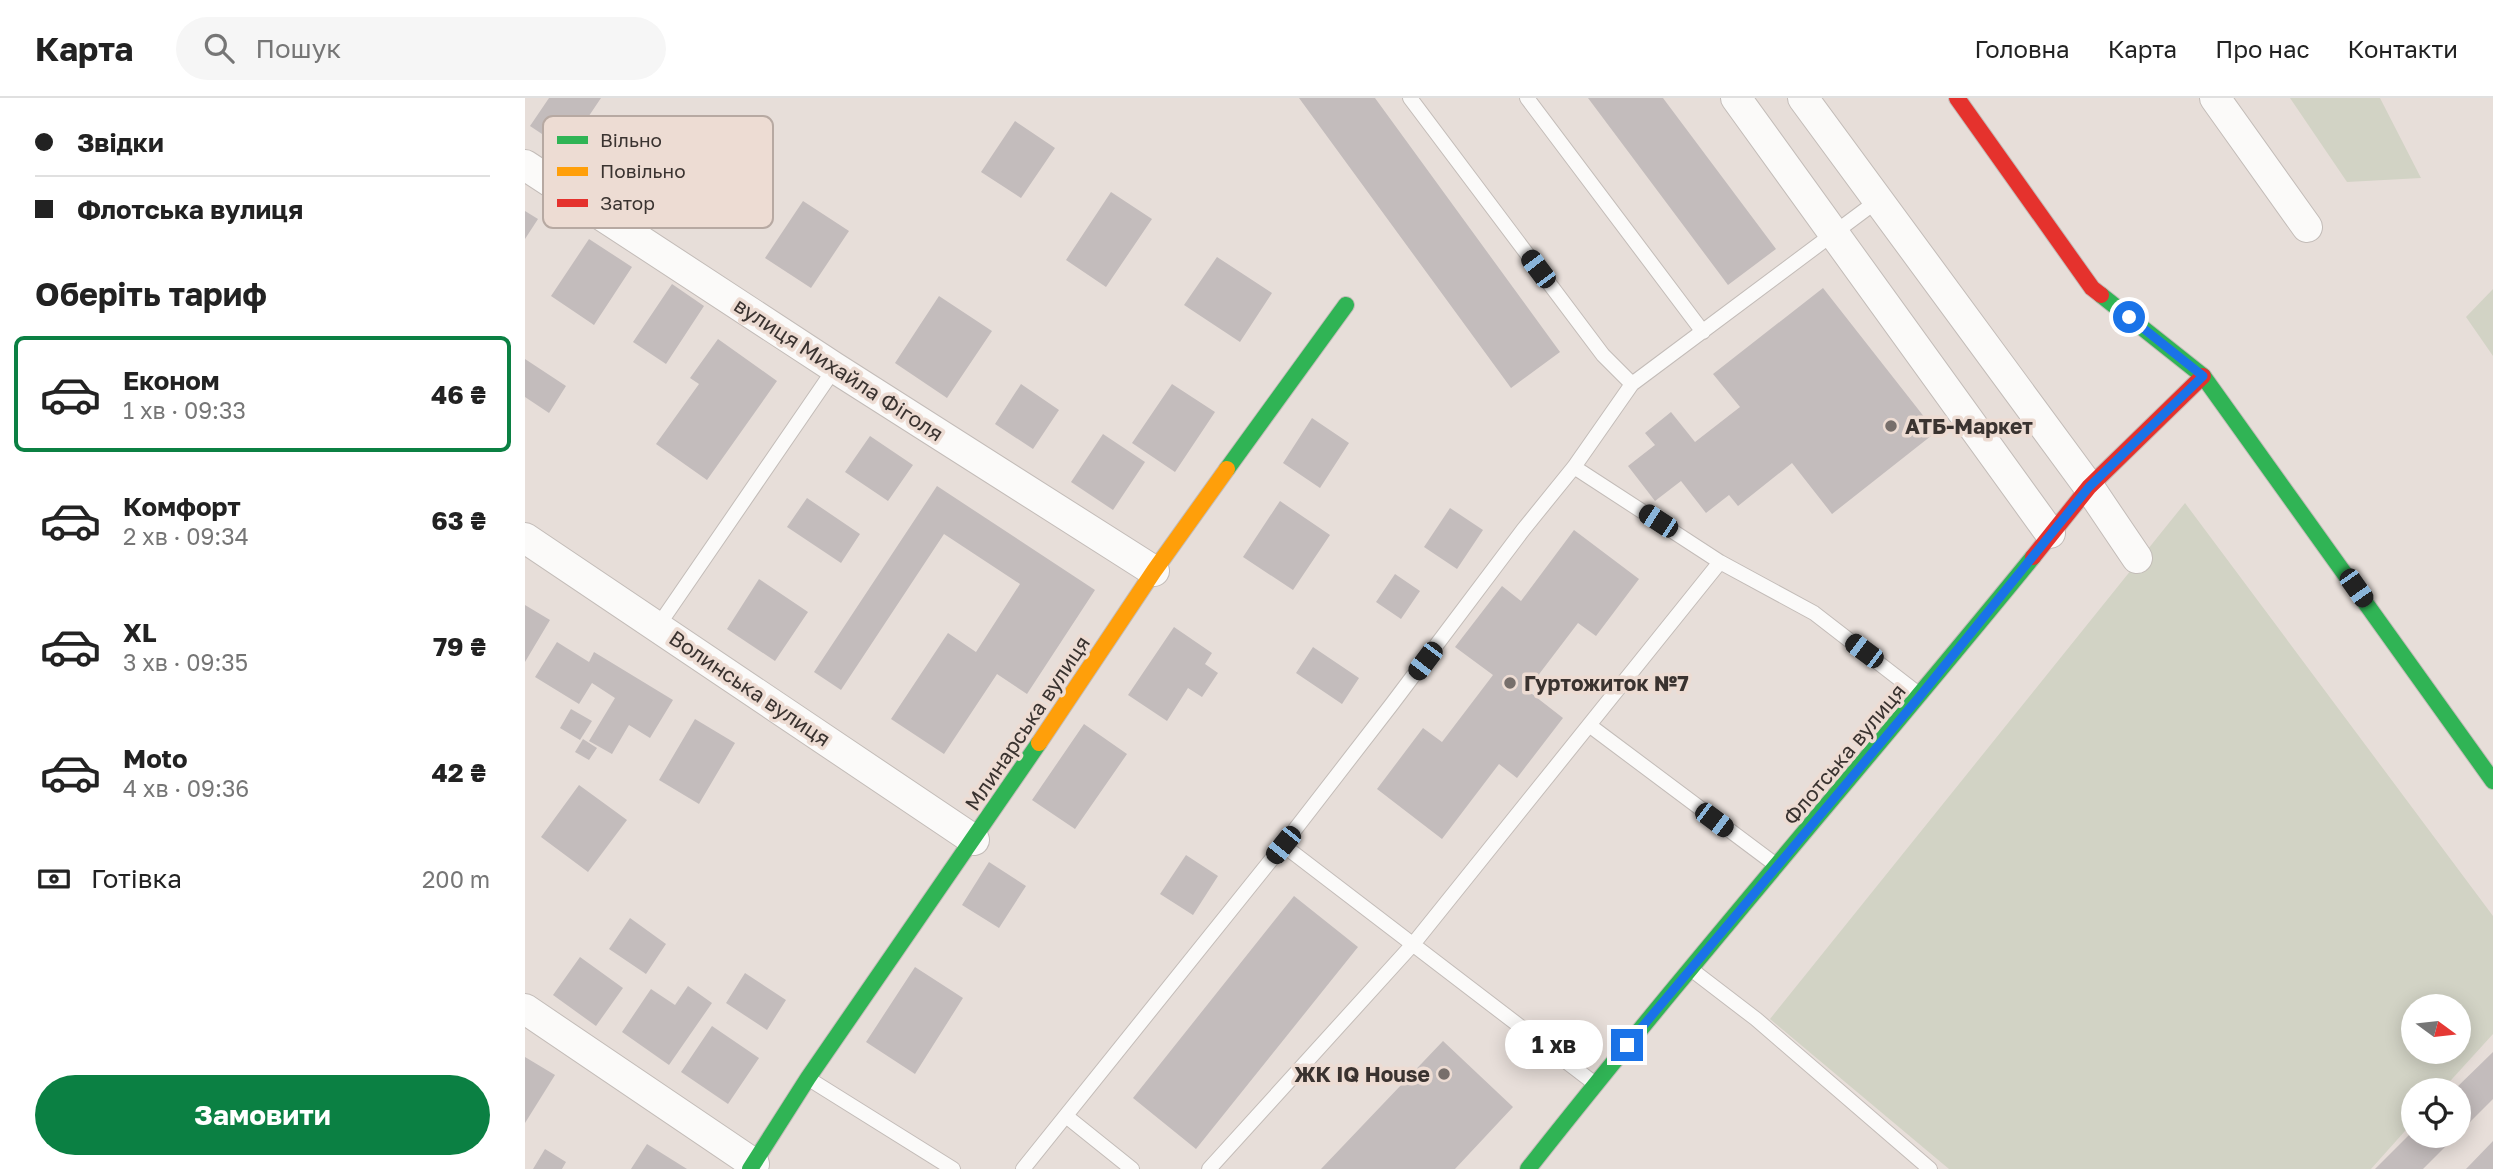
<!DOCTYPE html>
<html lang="uk">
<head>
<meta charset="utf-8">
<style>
  :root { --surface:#fff; --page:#f6f6f6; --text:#222; --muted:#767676; --line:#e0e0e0; --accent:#0b8043 }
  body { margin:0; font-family:"Golos Text",sans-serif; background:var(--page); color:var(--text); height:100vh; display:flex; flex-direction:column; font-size:26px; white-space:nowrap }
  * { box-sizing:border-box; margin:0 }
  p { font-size:23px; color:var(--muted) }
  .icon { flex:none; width:38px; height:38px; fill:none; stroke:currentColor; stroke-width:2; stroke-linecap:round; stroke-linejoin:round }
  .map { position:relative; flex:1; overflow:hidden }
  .sheet { display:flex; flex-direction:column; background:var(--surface); width:525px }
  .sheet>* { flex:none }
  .hud { display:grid; align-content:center; height:154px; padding:0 35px; background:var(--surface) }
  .needle { width:46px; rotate:105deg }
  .controls { position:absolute; left:1876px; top:896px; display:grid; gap:14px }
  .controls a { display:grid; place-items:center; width:70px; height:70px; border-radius:50%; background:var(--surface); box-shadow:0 4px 18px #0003; font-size:35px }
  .end { position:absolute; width:32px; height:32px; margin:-16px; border:9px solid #1a73e8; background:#fff; box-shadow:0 0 0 4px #fff }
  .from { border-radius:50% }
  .bubble { position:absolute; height:49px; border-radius:24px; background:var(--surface); box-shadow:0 4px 18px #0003; font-size:23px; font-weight:700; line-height:49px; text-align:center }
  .car { position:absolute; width:21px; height:42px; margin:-21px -10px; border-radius:9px; box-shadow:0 0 5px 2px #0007; background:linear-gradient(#222 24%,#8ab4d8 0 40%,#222 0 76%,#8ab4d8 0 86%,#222 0) }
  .hud b { display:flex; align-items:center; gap:24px; height:66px; font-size:26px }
  .hud b+b { border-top:2px solid var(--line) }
  .hud i { width:18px; height:18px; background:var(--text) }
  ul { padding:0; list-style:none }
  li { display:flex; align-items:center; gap:21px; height:116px; margin:0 14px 10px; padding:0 21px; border:4px solid transparent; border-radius:10px }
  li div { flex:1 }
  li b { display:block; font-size:26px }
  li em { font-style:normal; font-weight:700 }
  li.selected { border-color:var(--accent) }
  li>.icon { width:63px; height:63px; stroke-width:1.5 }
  h2 { padding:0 35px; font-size:32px; line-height:84px }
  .pay { display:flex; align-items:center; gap:18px; height:77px; padding:0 35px; font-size:26px }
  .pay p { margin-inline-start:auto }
  .action { display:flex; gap:14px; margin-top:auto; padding:14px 35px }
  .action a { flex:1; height:80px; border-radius:42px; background:var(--accent); color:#fff; font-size:28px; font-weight:700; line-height:80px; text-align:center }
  header { display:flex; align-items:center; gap:42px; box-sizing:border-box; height:98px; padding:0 35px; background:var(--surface); border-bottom:2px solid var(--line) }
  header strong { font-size:33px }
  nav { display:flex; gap:38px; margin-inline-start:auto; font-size:24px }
  .search { width:490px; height:63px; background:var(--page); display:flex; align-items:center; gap:18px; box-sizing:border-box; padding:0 24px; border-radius:38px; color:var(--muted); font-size:26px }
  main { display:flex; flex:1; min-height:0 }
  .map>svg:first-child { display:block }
</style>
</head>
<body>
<header>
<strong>Карта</strong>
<div class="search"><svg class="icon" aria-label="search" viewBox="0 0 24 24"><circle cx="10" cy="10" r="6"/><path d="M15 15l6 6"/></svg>Пошук</div>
<nav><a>Головна</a><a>Карта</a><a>Про нас</a><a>Контакти</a></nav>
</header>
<main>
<section class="sheet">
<div class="hud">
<b><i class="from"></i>Звідки</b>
<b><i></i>Флотська вулиця</b>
</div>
<h2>Оберіть тариф</h2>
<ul>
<li class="selected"><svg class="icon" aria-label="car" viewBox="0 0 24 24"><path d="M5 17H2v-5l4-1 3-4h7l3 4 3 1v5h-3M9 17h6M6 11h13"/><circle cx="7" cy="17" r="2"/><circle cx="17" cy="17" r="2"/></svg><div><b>Економ</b><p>1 хв · 09:33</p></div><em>46 ₴</em></li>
<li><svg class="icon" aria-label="car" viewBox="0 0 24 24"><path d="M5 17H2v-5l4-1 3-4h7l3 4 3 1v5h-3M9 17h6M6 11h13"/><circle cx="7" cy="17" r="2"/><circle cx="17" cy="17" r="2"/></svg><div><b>Комфорт</b><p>2 хв · 09:34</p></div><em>63 ₴</em></li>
<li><svg class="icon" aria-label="car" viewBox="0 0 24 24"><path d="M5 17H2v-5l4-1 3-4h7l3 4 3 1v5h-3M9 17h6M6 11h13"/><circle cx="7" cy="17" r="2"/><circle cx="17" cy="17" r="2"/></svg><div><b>XL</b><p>3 хв · 09:35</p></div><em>79 ₴</em></li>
<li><svg class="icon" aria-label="car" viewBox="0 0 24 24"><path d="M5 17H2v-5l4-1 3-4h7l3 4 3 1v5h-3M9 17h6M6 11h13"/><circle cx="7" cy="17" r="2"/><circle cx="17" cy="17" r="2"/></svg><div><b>Moto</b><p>4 хв · 09:36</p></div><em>42 ₴</em></li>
</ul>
<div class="pay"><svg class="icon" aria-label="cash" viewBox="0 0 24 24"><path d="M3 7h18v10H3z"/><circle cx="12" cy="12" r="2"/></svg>Готівка<p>200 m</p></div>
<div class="action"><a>Замовити</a></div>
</section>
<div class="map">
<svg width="1968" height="1071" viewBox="0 0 1968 1071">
  <rect width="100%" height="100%" fill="#e7ded9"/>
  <path fill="#d2d3c5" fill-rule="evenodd" d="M1765,0H1855L1896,80L1822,84Z
    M1968,191V258L1941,219Z
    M1660,405L1968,818V936L1917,992H1888V1024L1846,1071H1424L1245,921ZM1888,908H1934V954H1888Z"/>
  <path fill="#c3bcbc" d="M24,0H76L41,52L5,28Z
    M774,0H850L1035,254L986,290Z
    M1063,0H1138L1251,151L1203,187Z
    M490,23L530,50L496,100L456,74Z
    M586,94L627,121L581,189L541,162Z
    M278,103L324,133L286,190L240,160Z
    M0,113L13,121L0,141Z
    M64,141L107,169L69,227L26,198Z
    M692,159L747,195L715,244L659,207Z
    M147,186L179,208L141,266L108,244Z
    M1298,190L1411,334L1307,416L1267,365L1213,408L1204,397L1181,415L1156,383L1130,403L1103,368L1130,347L1120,335L1146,314L1170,344L1215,309L1188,276Z
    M414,198L467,233L422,300L370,265Z
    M193,241L252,283L182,382L131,346L174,286L165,280Z
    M0,261L41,288L24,315L0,299Z
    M496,286L534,312L508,351L470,326Z
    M647,286L690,314L650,374L607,345Z
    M787,320L824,345L795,390L758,365Z
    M578,336L620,364L588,412L546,384Z
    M345,338L388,367L363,403L320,374Z
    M412,388L570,492L502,596L472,576L419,656L366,621L423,535L451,554L495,486L419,436L316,592L289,574Z
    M282,400L335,436L316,465L262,429Z
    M755,403L805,437L768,492L718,459Z
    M925,410L958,432L932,471L899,449Z
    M1049,432L1114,481L1071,538L1053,525L1002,592L1038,620L992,680L974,666L917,741L852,691L898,630L917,644L968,577L930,549L977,488L996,503Z
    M870,476L895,493L876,521L851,504Z
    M234,481L283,514L250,563L202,531Z
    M0,507L25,522L0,564Z
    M649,529L687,555L680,566L693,575L677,599L663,590L642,623L603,597Z
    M32,544L64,564L69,554L148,602L125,640L104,627L87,656L64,643L90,600L67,585L54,606L10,579Z
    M788,549L834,580L817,606L771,575Z
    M46,611L67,623L55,642L35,630Z
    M170,621L210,645L174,706L134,682Z
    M559,626L602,656L550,731L507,702Z
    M58,641L72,650L64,662L50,654Z
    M54,687L102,722L63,774L16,739Z
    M661,757L693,778L668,817L635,796Z
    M464,764L501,788L474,830L437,807Z
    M769,798L833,849L671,1051L608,1000Z
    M105,820L141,846L121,876L84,851Z
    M55,859L98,890L71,928L28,897Z
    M390,869L438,900L390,976L341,944Z
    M220,875L261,902L242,932L201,905Z
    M163,888L187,905L144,967L97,934L126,891L150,907Z
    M187,928L234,960L203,1006L156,974Z
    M918,943L988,1009L930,1071H796Z
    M1968,954V1001L1934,1035V992H1929Z
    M0,959L30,977L0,1025Z
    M1888,1033V1038H1931L1898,1071H1850Z
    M1968,1043V1071H1941Z
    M122,1046L162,1071H106Z
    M20,1051L41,1064L37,1071H8Z"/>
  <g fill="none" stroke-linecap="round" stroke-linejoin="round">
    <g stroke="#c3bcb8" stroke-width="16">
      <path id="lane" d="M885,0L1078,257L1107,286
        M1002,0L1178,234
        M1049,369L1195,464L1289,515L1395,597
        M133,528L310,270
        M1064,627L1251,767
        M758,747L1069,985
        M1167,872L1231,921L1405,1071
        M284,981L428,1071
        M541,1018L607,1071
        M498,1071L758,747L867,606L998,432L1049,369L1107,286L1352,103
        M684,1071L889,845L1195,464"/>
    </g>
    <g stroke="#c3bcb8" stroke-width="32">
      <path id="street" d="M1211,0L1525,435
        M1278,0L1564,389L1612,460
        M1690,0L1782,129
        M0,67L310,270L629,473
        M0,440L449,742
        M0,911L229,1066"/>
    </g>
    <g stroke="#c3bcb8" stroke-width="18">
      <path id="fast" d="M1576,197L1678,278L1968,683
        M702,371L821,207
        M225,1071L283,980L514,645
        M1003,1071C1167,863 1341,664 1508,459"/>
    </g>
    <g stroke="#c3bcb8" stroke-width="18">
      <path id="slow" d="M514,645L629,473L702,371"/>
    </g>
    <g stroke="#c3bcb8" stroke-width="18">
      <path id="jam" d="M1432,0L1567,190L1576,197
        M1508,459L1564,389L1678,278"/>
    </g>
    <use href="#lane" stroke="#fbfaf9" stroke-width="14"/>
    <use href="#street" stroke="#fbfaf9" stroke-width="30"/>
    <use href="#fast" stroke="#30b455" stroke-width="16"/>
    <use href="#slow" stroke="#ff9f0a" stroke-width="16"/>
    <use href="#jam" stroke="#e5322d" stroke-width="16"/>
  </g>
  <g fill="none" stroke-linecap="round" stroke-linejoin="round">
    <path stroke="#1a73e8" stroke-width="9" d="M1102,947L1395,598L1564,389L1678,278L1604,219"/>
  </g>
  <g fill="#776f6b" stroke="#eddcd3" stroke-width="2.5">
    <circle cx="1366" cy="328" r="7"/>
    <circle cx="985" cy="585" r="7"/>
    <circle cx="919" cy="976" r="7"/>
  </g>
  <g text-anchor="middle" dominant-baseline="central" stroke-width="7" stroke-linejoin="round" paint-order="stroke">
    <g font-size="21" fill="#3a3330" stroke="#eddcd3">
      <text transform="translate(314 271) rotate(33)">вулиця Михайла Фіголя</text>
      <text transform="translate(225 590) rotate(34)">Волинська вулиця</text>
      <text transform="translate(502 625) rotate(-56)">Млинарська вулиця</text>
      <text transform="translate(1319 656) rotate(-50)">Флотська вулиця</text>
    </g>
    <g font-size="21" font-weight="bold" fill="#3a3330" stroke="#eddcd3" text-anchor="start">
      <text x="1380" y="328">АТБ-Маркет</text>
      <text x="999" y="585">Гуртожиток №7</text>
      <text x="905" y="976" text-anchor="end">ЖК IQ House</text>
    </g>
  </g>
  <rect x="18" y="18" width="230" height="112" rx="10" fill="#eddcd3" stroke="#b7a9a2" stroke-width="2"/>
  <rect x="32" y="38" width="31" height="8" fill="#30b455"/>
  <rect x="32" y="69" width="31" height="9" fill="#ff9f0a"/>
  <rect x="32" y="101" width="31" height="8" fill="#e5322d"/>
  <g font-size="19" fill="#3a3330">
    <text x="75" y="49">Вільно</text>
    <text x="75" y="80">Повільно</text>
    <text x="75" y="112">Затор</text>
  </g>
</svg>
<div class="controls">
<a><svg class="needle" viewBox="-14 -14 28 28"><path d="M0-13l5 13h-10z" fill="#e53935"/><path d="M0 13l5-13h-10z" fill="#767676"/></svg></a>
<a><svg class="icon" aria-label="locate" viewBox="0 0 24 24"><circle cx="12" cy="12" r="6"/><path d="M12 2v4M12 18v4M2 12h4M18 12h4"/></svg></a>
</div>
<i class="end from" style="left:1604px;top:219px"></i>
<i class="end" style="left:1102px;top:947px"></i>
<div class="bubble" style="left:980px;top:922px;width:98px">1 хв</div>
<i class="car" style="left:1013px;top:171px;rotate:323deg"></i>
<i class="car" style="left:1133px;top:423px;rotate:303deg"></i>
<i class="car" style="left:1831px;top:490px;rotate:145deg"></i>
<i class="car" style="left:1339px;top:553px;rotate:307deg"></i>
<i class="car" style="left:900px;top:563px;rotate:217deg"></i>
<i class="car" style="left:1189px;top:722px;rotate:127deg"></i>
<i class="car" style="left:758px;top:747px;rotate:219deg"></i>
</div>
</main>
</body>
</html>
